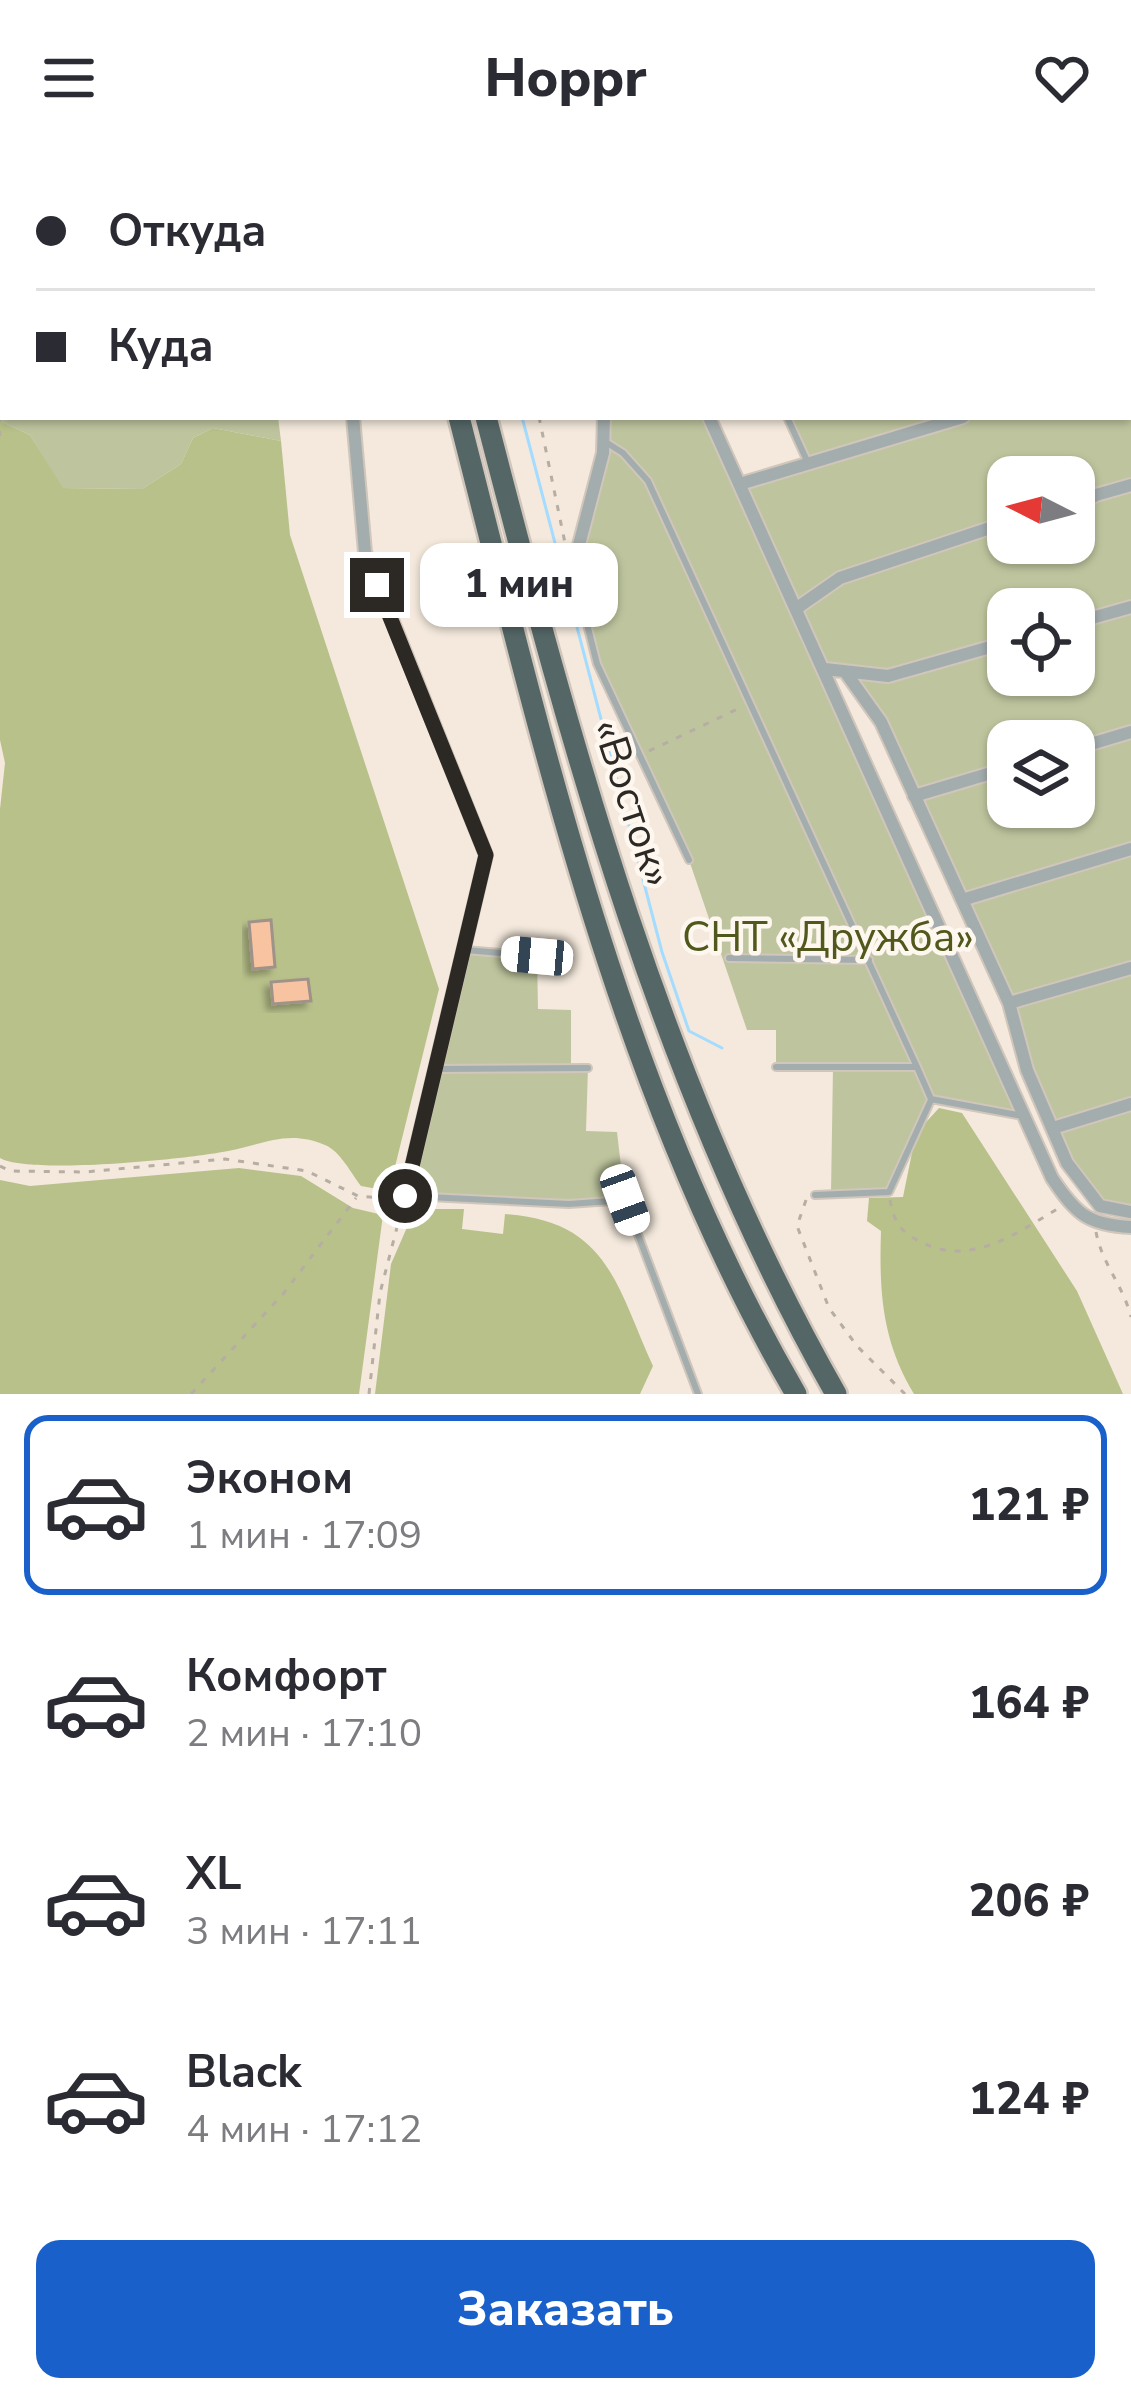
<!DOCTYPE html>
<html lang="ru">
<head>
<meta charset="utf-8">
<style>
  :root { --surface:#fff; --page:#f2f2f3; --text:#2b2b33; --muted:#7c7c81; --line:#e1e1e2; --accent:#1a60cb }
  body { margin:0; font-family:"Nunito Sans",sans-serif; background:var(--page); color:var(--text); height:100vh; display:flex; flex-direction:column; font-size:45px; white-space:nowrap }
  * { box-sizing:border-box; margin:0 }
  p { font-size:39px; color:var(--muted) }
  .icon { flex:none; width:66px; height:66px; fill:none; stroke:currentColor; stroke-width:2; stroke-linecap:round; stroke-linejoin:round }
  .map { position:relative; height:1238px; overflow:hidden }
  .panel { display:flex; flex-direction:column; background:var(--surface); flex:1 }
  .panel>* { flex:none }
  .top-card { position:absolute; left:0px; top:0px; width:1131px; height:264px; box-shadow:0 3px 9px #0004; display:grid; align-content:center; height:264px; padding:0 36px; background:var(--surface) }
  .needle { width:78px; rotate:276deg }
  .controls { position:absolute; left:987px; top:300px; display:grid; gap:24px }
  .controls a { display:grid; place-items:center; width:108px; height:108px; border-radius:24px; background:var(--surface); box-shadow:0 3px 9px #0004; font-size:60px }
  .end { position:absolute; width:54px; height:54px; margin:-27px; border:15px solid #2c2823; background:#fff; box-shadow:0 0 0 6px #fff }
  .from { border-radius:50% }
  .bubble { position:absolute; height:84px; border-radius:24px; background:var(--surface); box-shadow:0 3px 9px #0004; font-size:39px; font-weight:800; line-height:84px; text-align:center }
  .car { position:absolute; width:36px; height:72px; margin:-36px -18px; border-radius:15px; box-shadow:0 0 9px 3px #0007; background:linear-gradient(#fff 24%,#345 0 40%,#fff 0 76%,#345 0 86%,#fff 0) }
  .top-card b { display:flex; align-items:center; gap:42px; height:114px; font-size:45px }
  .top-card b+b { border-top:3px solid var(--line) }
  .top-card i { width:30px; height:30px; background:var(--text) }
  ul { padding:21px 0 0; list-style:none }
  li { display:flex; align-items:center; gap:36px; height:180px; margin:0 24px 18px; padding:0 12px; border:6px solid transparent; border-radius:24px }
  li div { flex:1 }
  li b { display:block; font-size:45px }
  li em { font-style:normal; font-weight:800 }
  li.current { border-color:var(--accent) }
  li>.icon { width:108px; height:108px; stroke-width:1.5 }
  .cta { display:flex; gap:24px; margin-top:auto; padding:24px 36px }
  .cta a { flex:1; height:138px; border-radius:24px; background:var(--accent); color:#fff; font-size:48px; font-weight:800; line-height:138px; text-align:center }
  header { display:flex; justify-content:space-between; align-items:center; height:156px; padding:0 36px; background:var(--surface); font-size:54px; font-weight:800 }
  .map>svg:first-child { display:block }
</style>
</head>
<body>
<header><svg class="icon" aria-label="menu" viewBox="0 0 24 24"><path d="M4 6h16M4 12h16M4 18h16"/></svg>Hoppr<svg class="icon" aria-label="heart" viewBox="0 0 24 24"><path d="M12 20l-8-8c-3-5 5-10 8-4 3-6 11-1 8 4z"/></svg></header>
<div class="map">
<svg width="1131" height="1238" viewBox="0 0 1131 1238">
  <defs>
    <filter id="shadow"><feDropShadow dx="-5.5" dy="5.5" stdDeviation="3" flood-color="#0004"/></filter>
  </defs>
  <rect width="100%" height="100%" fill="#f4e9dc"/>
  <path fill="#bec59e" fill-rule="evenodd" d="M504,0H1131V1056L1100,1050L1067,1007L1009,847L881,566L847,517L826,513L1026,961L931,944L889,1036L831,1037L833,911H776V874H747L689,704L597,508L573,412L603,297L604,261H709L740,328L808,307L787,261H1128V3ZM1008,321H1074V387H1008ZM1008,453H1074V519H1008ZM1008,585H1074V651H1008Z
    M3,167V261H278L281,285L213,272L193,282L181,308L142,333L62,332L30,279L0,265Z
    M461,794L537,800L538,853L571,854V911L588,912L586,975L617,976L625,1044L569,1048L405,1040Z"/>
  <path fill="#b8c18a" d="M0,265L30,279L63,332L142,333L181,308L193,282L213,272L281,285L290,379L439,833L389,1035L361,1030C351,1017 340,995 325,989C288,973 265,988 228,995C189,1003 29,1019 0,1002V653L5,607L0,584Z
    M939,952L962,957L1077,1135L1123,1238H914C882,1185 879,1136 881,1075L867,1065L869,1042L903,1041L916,977Z
    M239,1012L301,1020L353,1052L383,1059L359,1238H0V1024L30,1030Z
    M415,1053H464L462,1073L503,1078L505,1058C608,1065 616,1129 653,1210L640,1238H375L391,1108Z"/>
  <g fill="none" stroke-linecap="round" stroke-linejoin="round">
    <path stroke="#a4dcff" stroke-width="3" d="M522,261L662,796L689,875L722,892"/>
  </g>
  <path fill="#f7c3a1" stroke="#9f9289" stroke-width="3" filter="url(#shadow)" d="M271,764L275,811L253,813L249,766Z
    M308,823L311,845L273,848L271,826Z"/>
  <g fill="none" stroke-linecap="round" stroke-linejoin="round">
    <g stroke="#d0c6bb" stroke-width="10">
      <path id="lane" d="M666,0L667,3
        M533,3L539,0
        M787,261L808,307
        M604,285L623,297L648,325L917,911
        M573,412L597,508L689,704
        M465,794L537,800
        M729,802L869,804
        M776,911H917L931,943L1023,960
        M436,913L588,912
        M815,1039L889,1036L931,944
        M408,1040L569,1048L625,1044L698,1238"/>
    </g>
    <g stroke="#d0c6bb" stroke-width="16">
      <path id="street" d="M465,0L466,3
        M788,0L789,3
        M915,0L916,3
        M1047,0L1048,3
        M0,157L3,153
        M1128,183L1131,189
        M1128,212L1131,211
        M353,261L365,396L486,699L405,1040
        M709,261L1052,1022C1076,1058 1088,1069 1131,1071
        M740,328L963,261
        M1074,353L1096,339L1131,329
        M573,412L603,297L604,261
        M797,452L840,422L1008,366
        M1074,467L1131,451
        M825,513L888,520L1008,486
        M846,517L881,566L1009,847L1027,914L1067,1007L1100,1050L1131,1056
        M1074,593L1131,576
        M914,640L1008,612
        M962,744L1131,693
        M1009,847L1131,812
        M1053,972L1131,948"/>
    </g>
    <g stroke="#d0c6bb" stroke-width="21">
      <path id="secondary" d="M71,3L79,0
        M0,33L3,32"/>
    </g>
    <g stroke="#d0c6bb" stroke-width="26">
      <path id="highway" d="M391,0L392,3
        M416,0L417,3
        M459,261C544,593 621,938 796,1238
        M486,261C573,597 663,934 836,1238"/>
    </g>
    <path stroke="#b6ada3" stroke-width="3" stroke-dasharray="6 9" stroke-linecap="butt" d="M27,3L32,0
      M0,12L3,11
      M0,52L3,53
      M0,260V280
      M539,261L565,387
      M649,595L744,550
      M0,1010L10,1015L85,1016L225,1003L307,1015L358,1040L391,1043
      M806,1044L797,1070L829,1152L857,1190L905,1238
      M890,1044C894,1068 902,1077 923,1087C972,1111 1018,1076 1059,1052
      M1096,1076C1102,1108 1123,1129 1131,1161
      M191,1238L283,1138L356,1042
      M369,1238L380,1137L402,1052"/>
    <use href="#lane" stroke="#a4adad" stroke-width="6"/>
    <use href="#street" stroke="#a4adad" stroke-width="12"/>
    <use href="#secondary" stroke="#828f8f" stroke-width="16"/>
    <use href="#highway" stroke="#556667" stroke-width="21"/>
  </g>
  <g fill="none" stroke-linecap="round" stroke-linejoin="round">
    <path stroke="#2c2823" stroke-width="15" d="M377,429L486,699L405,1040"/>
  </g>
  <g text-anchor="middle" dominant-baseline="central" stroke-width="9" stroke-linejoin="round" paint-order="stroke">
    <g font-size="42" fill="#2c2823" stroke="#fef7ef">
      <text transform="translate(632 647) rotate(72)">«Восток»</text>
    </g>
    <g font-size="42" fill="#51581b" stroke="#fef7ef">
      <text x="828" y="781">СНТ «Дружба»</text>
    </g>
  </g>
</svg>
<div class="controls">
<a><svg class="needle" viewBox="-14 -14 28 28"><path d="M0-13l5 13h-10z" fill="#e53935"/><path d="M0 13l5-13h-10z" fill="#7c7c81"/></svg></a>
<a><svg class="icon" aria-label="locate" viewBox="0 0 24 24"><circle cx="12" cy="12" r="6"/><path d="M12 2v4M12 18v4M2 12h4M18 12h4"/></svg></a>
<a><svg class="icon" aria-label="layers" viewBox="0 0 24 24"><path d="M12 4l9 5-9 5-9-5zM3 14l9 5 9-5"/></svg></a>
</div>
<i class="end from" style="left:405px;top:1040px"></i>
<i class="end" style="left:377px;top:429px"></i>
<div class="bubble" style="left:420px;top:387px;width:198px">1 мин</div>
<i class="car" style="left:537px;top:800px;rotate:275deg"></i>
<i class="car" style="left:625px;top:1044px;rotate:160deg"></i>
<div class="top-card">
<b><i class="from"></i>Откуда</b>
<b><i></i>Куда</b>
</div>
</div>
<section class="panel">
<ul>
<li class="current"><svg class="icon" aria-label="car" viewBox="0 0 24 24"><path d="M5 17H2v-5l4-1 3-4h7l3 4 3 1v5h-3M9 17h6M6 11h13"/><circle cx="7" cy="17" r="2"/><circle cx="17" cy="17" r="2"/></svg><div><b>Эконом</b><p>1 мин · 17:09</p></div><em>121 ₽</em></li>
<li><svg class="icon" aria-label="car" viewBox="0 0 24 24"><path d="M5 17H2v-5l4-1 3-4h7l3 4 3 1v5h-3M9 17h6M6 11h13"/><circle cx="7" cy="17" r="2"/><circle cx="17" cy="17" r="2"/></svg><div><b>Комфорт</b><p>2 мин · 17:10</p></div><em>164 ₽</em></li>
<li><svg class="icon" aria-label="car" viewBox="0 0 24 24"><path d="M5 17H2v-5l4-1 3-4h7l3 4 3 1v5h-3M9 17h6M6 11h13"/><circle cx="7" cy="17" r="2"/><circle cx="17" cy="17" r="2"/></svg><div><b>XL</b><p>3 мин · 17:11</p></div><em>206 ₽</em></li>
<li><svg class="icon" aria-label="car" viewBox="0 0 24 24"><path d="M5 17H2v-5l4-1 3-4h7l3 4 3 1v5h-3M9 17h6M6 11h13"/><circle cx="7" cy="17" r="2"/><circle cx="17" cy="17" r="2"/></svg><div><b>Black</b><p>4 мин · 17:12</p></div><em>124 ₽</em></li>
</ul>
<div class="cta"><a>Заказать</a></div>
</section>
</body>
</html>
